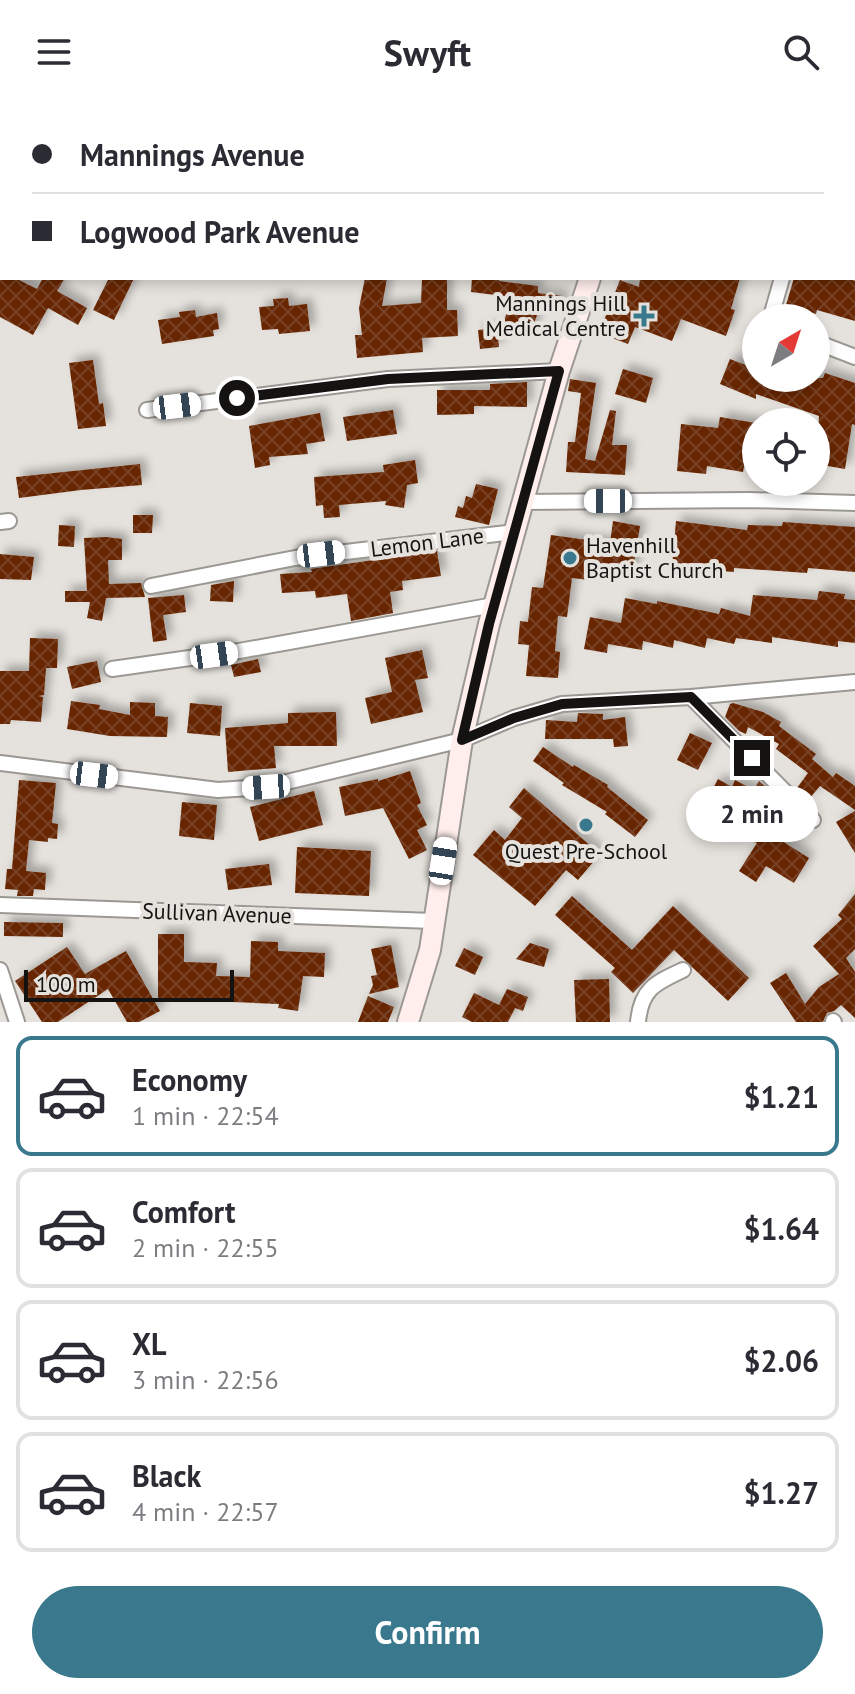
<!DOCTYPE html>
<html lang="en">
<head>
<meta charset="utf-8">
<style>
  :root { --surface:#fff; --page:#f2f2f3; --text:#2b2b33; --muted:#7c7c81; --line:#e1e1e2; --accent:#39788d }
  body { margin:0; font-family:"PT Sans",sans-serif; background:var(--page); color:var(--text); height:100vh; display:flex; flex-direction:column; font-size:30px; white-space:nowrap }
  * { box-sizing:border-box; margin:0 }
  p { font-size:26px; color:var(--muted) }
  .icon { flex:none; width:44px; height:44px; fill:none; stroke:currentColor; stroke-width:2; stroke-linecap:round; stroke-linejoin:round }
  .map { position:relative; height:918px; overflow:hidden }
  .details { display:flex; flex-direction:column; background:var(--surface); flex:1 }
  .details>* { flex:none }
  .top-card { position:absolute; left:0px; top:0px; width:856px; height:176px; box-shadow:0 4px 12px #0003; display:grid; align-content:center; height:176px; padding:0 32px; background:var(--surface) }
  .needle { width:52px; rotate:39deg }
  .controls { position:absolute; left:742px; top:200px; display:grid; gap:16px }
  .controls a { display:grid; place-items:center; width:88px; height:88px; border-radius:50%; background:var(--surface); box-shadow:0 4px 12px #0003; font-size:40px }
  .scale { position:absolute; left:24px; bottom:20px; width:210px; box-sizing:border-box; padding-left:8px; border:4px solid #141311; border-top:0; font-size:22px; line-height:28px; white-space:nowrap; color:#141311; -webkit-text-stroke:6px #e5e2dd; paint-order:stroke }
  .end { position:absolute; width:36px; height:36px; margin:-18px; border:10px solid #141311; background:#fff; box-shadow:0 0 0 4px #fff }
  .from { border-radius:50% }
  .bubble { position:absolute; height:56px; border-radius:28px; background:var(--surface); box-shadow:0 4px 12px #0003; font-size:26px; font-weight:800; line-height:56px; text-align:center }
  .car { position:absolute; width:24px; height:48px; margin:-24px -12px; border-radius:10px; box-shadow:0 0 6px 2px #0007; background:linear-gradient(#fff 24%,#345 0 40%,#fff 0 76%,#345 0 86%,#fff 0) }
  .top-card b { display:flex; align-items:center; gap:28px; height:76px; font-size:30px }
  .top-card b+b { border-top:2px solid var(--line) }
  .top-card i { width:20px; height:20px; background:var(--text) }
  ul { padding:14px 0 0; list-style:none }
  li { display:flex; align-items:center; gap:24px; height:120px; margin:0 16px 12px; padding:0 16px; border:4px solid var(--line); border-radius:16px }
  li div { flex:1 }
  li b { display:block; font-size:30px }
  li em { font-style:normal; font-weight:800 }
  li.current { border-color:var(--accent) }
  li>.icon { width:72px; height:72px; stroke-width:1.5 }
  .button { display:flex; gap:16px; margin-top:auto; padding:16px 32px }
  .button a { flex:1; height:92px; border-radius:48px; background:var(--accent); color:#fff; font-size:32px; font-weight:800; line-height:92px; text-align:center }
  header { display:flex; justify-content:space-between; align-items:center; height:104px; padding:0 32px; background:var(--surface); font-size:36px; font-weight:800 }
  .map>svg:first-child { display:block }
</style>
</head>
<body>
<header><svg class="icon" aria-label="menu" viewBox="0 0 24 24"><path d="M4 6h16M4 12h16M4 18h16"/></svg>Swyft<svg class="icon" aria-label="search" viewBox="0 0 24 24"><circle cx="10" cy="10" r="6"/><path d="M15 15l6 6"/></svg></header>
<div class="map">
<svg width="855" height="918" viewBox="0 0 855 918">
  <defs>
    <pattern id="building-cross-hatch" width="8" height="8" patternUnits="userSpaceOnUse" patternTransform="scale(2)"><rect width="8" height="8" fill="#672502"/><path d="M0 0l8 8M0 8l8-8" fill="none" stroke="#774226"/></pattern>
    <filter id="shadow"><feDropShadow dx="6" dy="-6" stdDeviation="4" flood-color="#0004"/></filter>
  </defs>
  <rect width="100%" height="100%" fill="#e5e2dd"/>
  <path fill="url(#building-cross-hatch)" filter="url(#shadow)" d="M0,174H15L37,185L43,174H65L57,187L87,204L78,221L48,204L33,231L0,213Z
    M109,174H134L114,216L93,206Z
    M365,174H387L382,202L421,199L422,174H447V206H457L458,232L422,234L423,248L357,254L355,231H362L359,204Z
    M472,174H499V177L538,182V189L563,192L561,208L539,205L530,232L502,223L512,193L471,188Z
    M640,174H740L731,205L735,206L726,232L681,215L672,237L635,223L628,240L599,229L620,176L639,183Z
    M794,174H846L855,177V217L817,206L816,210L786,201Z
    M288,194L289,202L307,200L310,227L279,230L278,225L262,226L259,203L274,202L273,195Z
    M195,206L196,213L217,209L219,225L213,226L214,232L162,240L158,216L180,213L179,208Z
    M497,224L499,243L480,245L478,226Z
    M730,255L756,265V274H823L825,269L855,279V321L852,320L845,365L816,360L819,312L756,290V295L720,280Z
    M93,256L99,300L103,299L106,322L78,325L69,259Z
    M623,265L653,274L646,299L615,290Z
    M570,275L596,279L585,355L595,357L610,306L616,307L612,341H627L625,371L566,368L568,338H575L581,289L568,287Z
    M527,278V303L474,302V310L437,311V286H490V280Z
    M393,306L397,330L347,337L343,313Z
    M320,309L325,337L306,340L308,350L269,353L270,361L255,364L249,322Z
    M720,313L756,319V359L745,357L743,368L707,362L706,370L677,367L681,320L718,324Z
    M415,356L418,379L407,381L404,404L385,401L386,397L339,401L340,413L324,414L323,401L316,402L314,373L384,368L383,361Z
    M140,360L142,381L81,386L19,394L16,373Z
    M476,380L498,385L489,421L455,413L458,402L463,404L466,392L472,394Z
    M133,411H153L152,429H133Z
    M613,417L640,422L632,472L590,466L589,476L572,474L567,513L558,512L555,547L560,548L558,574L526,572L529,541L518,540L520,517L528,518L532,483L543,484L551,431L610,439Z
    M676,417L747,426L748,421L782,422L783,418L855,423V468L808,464L807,469L734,464V468L672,463Z
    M59,421L75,422L74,443L58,442Z
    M107,433L122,435V456H108L109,480L141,479L145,493L106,494L102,517L87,514L90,498H65V487H87L84,434Z
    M437,447L441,472L402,477L403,486L390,488L393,509L351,517L347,490L316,494L315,487L282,489L280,470L312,468L311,465Z
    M0,450L34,453L31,476L0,475Z
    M234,477L233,498L210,497L211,481Z
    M819,487L845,490L844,495L855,496V539L838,537V543L772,533V539L736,534L734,540L707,534L705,544L674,536L673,544L643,537L642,546L608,540L607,549L584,545L590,513L621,519L625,494L657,500V497L719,510L721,504L750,512L753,491L817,496Z
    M184,491L186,508L163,511L167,536L153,538L148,494Z
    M30,534L58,535L57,564H46L44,591L38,592L43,593L41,618L11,616L10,620H0V567H29Z
    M422,546L428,574L415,576L423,608L371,620L365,594L392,588L385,554Z
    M258,555L261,568L234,573L231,561Z
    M97,557L101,578L72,585L67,563Z
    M71,597L100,601L99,605L130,611V598L155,599V612L168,613L167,633L110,632L67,625Z
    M190,599L222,602L220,632L187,629Z
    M733,599L763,608L781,618L779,622L816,650L812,655L833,673L836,669L855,682V706L820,682L810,694L797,684L808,669L776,645L779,640L748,623L746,630L739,627L725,613L730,600Z
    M336,608L337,642H274L276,664L228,668L225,624L288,619V609Z
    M578,609L603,610V616L625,613L628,642L614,643L613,635H545L546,616L577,618Z
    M690,629L712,639L698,666L677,656Z
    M543,643L573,663L574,661L608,681L607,683L648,716L635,733L605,710L607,708L562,681L564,679L533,657Z
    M410,667L421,699L417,701L427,721L417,726L427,746L409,755L383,704L345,712L339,683L378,675V677Z
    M718,675L732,683L735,676L754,686L759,677L772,689L758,712L787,730L782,737L809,754L794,779L766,762L756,778L739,767L757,739L731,730L736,718L705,700Z
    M19,676L56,679L52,719L58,720L57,735L48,734V738L29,736L26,767L46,769L45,786L34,785L33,792H17L18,786L5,785L7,765H12Z
    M524,684L600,750L578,776L566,766L535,802L473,751L494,726L505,736L522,714L509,703Z
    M314,687L323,721L259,737L250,703Z
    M182,698L217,701L214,736L179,732Z
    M855,707V749L836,718Z
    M297,743L371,747L369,792L295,789Z
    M269,760L272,781L228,786L225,765Z
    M855,790V845L846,854L855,868V914L841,901L834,907L827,909L823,918H796L770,879L786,869L805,900L819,883L839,870L813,842L842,815L838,811Z
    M572,792L632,846L673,802L749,874L728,897L674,846L633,889L611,868L615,864L555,811Z
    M4,818L63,819V833L4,832Z
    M158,830H184V858L217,859L216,872L250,873L251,837L278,838V847L325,849L324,873L303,872L298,907L278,904L279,900L184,896L158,898Z
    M530,839L549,845L544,863L516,855Z
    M391,841L399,883L369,890L373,881L371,872L377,871L371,845Z
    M67,843L85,870L126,847L160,907L139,918H127L108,885L58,918H42L15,877Z
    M464,844L483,853L475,871L455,862Z
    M609,875L610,918H576L574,876Z
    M507,885L528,893L523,907L515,904L508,918H472L462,913L474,889L499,901Z
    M368,892L394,903L388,918H358Z"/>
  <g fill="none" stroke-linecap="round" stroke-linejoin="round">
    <g stroke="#9b9893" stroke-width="18">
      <path id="street" d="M78,2L79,0
        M854,163H855
        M773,214L772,209L782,174
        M816,238L855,253
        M147,306L388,275L559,267
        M523,398L749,396L855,399
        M0,418L9,417
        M151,482L295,454L514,428
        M112,565L239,547L494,501
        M691,593L813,716
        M0,659L218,686L266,683L462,636L514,614L562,600L691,593L855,578
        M0,801L433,817
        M0,866L17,918
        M833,917L834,918
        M638,918C641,885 655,879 683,866"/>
    </g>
    <g stroke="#9b9893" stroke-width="24">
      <path id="secondary" d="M201,2L214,0
        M645,2L646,0
        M0,33L2,32
        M408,918L430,846L462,636L489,520L559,267L590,174"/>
    </g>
    <use href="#street" stroke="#fff" stroke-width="14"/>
    <use href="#secondary" stroke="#ffeeec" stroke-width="20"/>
  </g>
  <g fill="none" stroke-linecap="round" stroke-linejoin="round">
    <path stroke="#141311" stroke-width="10" d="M237,294L388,275L559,267L489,520L462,636L514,614L562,600L691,593L752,654"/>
  </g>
  <g fill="#39788d" stroke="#e5e2dd" stroke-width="3">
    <path d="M640 200h8v8h8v8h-8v8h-8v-8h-8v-8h8z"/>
    <circle cx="570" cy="454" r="8"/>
    <circle cx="586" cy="721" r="8"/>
  </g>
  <g text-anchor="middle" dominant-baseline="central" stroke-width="8" stroke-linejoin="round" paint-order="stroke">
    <g font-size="22" fill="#141311" stroke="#e5e2dd" text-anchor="end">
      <text x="626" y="199">Mannings Hill<tspan x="626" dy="25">Medical Centre</tspan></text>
      <text x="586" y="441" text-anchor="start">Havenhill<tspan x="586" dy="25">Baptist Church</tspan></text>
      <text x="586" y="747" text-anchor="middle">Quest Pre-School</text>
    </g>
    <g font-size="22" fill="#141311" stroke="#e5e2dd">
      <text transform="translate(427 438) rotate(-7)">Lemon Lane</text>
      <text transform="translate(217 809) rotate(2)">Sullivan Avenue</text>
    </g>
  </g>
</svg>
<div class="controls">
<a><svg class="needle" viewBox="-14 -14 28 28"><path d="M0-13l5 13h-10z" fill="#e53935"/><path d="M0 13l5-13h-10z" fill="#7c7c81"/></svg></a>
<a><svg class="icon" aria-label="locate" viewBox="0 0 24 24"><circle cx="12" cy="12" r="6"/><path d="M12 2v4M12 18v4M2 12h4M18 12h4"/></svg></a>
</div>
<div class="scale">100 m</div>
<i class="end from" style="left:237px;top:294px"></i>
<i class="end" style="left:752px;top:654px"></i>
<div class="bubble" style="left:686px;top:682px;width:132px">2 min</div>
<i class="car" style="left:177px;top:302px;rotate:83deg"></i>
<i class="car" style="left:608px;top:397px;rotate:270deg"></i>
<i class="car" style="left:321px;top:450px;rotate:83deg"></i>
<i class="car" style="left:214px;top:551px;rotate:82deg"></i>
<i class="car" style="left:94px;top:671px;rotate:97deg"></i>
<i class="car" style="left:266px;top:683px;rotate:266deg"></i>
<i class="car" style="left:443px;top:757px;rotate:9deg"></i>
<div class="top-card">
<b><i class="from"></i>Mannings Avenue</b>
<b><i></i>Logwood Park Avenue</b>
</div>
</div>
<section class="details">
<ul>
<li class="current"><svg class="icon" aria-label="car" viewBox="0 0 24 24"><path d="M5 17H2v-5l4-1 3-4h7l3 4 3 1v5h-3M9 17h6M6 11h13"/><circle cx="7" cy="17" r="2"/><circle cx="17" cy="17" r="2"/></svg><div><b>Economy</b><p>1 min · 22:54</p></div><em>$1.21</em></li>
<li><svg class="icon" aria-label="car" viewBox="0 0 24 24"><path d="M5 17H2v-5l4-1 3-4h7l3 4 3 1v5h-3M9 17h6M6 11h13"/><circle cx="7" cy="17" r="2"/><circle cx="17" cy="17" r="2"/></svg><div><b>Comfort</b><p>2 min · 22:55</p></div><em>$1.64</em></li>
<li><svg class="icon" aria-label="car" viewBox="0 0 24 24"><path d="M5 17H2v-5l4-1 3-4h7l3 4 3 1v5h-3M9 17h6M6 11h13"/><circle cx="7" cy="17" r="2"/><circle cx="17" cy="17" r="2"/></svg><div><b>XL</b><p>3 min · 22:56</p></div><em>$2.06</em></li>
<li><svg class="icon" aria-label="car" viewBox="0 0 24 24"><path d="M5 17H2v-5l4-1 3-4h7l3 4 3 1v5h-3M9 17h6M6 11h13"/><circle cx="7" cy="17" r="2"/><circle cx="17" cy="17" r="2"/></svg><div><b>Black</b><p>4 min · 22:57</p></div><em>$1.27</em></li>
</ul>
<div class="button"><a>Confirm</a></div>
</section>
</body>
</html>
